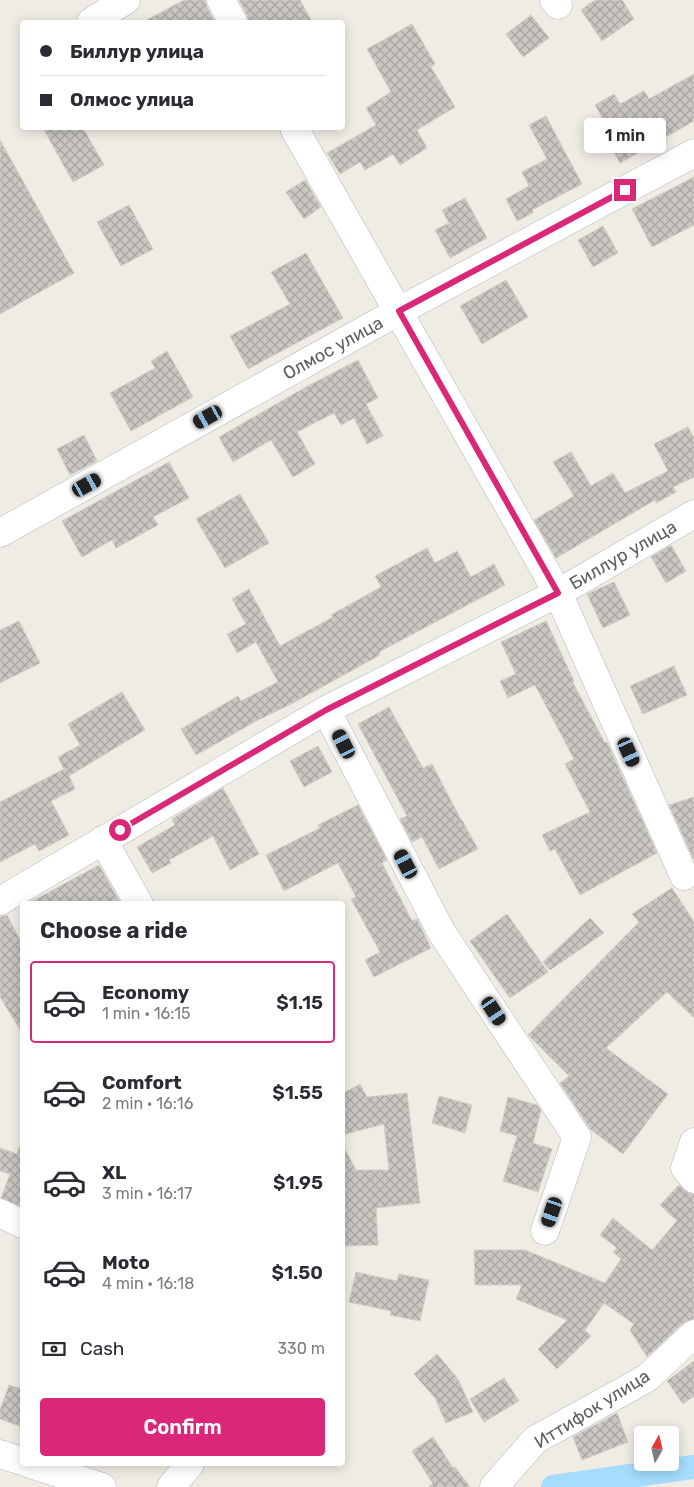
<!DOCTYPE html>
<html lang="en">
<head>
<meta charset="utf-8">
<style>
  :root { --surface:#fff; --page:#f2f2f3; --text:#2b2b33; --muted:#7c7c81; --line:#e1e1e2; --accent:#db2777 }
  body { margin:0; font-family:Rubik,sans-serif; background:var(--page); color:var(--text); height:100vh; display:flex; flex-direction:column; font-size:19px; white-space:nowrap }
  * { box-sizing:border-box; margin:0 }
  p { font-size:16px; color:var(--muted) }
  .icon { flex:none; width:28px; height:28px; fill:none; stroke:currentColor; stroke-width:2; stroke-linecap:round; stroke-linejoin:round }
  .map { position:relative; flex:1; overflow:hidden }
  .details { position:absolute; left:20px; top:901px; width:325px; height:565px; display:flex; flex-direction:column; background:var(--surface); border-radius:5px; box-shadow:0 2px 12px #0003 }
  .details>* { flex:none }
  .top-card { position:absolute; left:20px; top:20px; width:325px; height:110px; border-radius:5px; box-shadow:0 2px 12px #0003; display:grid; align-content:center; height:110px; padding:0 20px; background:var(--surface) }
  .needle { width:32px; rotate:8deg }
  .buttons { position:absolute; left:634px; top:1426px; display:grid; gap:10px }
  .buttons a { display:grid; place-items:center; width:45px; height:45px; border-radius:5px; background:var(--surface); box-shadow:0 2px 12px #0003; font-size:25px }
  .end { position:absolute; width:22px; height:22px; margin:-11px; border:6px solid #db2777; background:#fff; box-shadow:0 0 0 2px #fff }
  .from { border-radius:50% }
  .bubble { position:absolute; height:35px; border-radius:5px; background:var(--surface); box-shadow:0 2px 12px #0003; font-size:16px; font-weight:600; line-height:35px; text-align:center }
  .car { position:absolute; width:15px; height:30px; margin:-15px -8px; border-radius:6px; box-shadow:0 0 4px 1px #0007; background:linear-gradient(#222 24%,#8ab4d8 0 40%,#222 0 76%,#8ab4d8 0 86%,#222 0) }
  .top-card b { display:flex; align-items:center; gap:18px; height:48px; font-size:19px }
  .top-card b+b { border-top:1px solid var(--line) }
  .top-card i { width:12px; height:12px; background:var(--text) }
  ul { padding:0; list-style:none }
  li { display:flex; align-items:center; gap:15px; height:82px; margin:0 10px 8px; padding:0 10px; border:2px solid transparent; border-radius:5px }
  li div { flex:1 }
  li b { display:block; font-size:19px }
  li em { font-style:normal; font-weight:600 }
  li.selected { border-color:var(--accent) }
  li>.icon { width:45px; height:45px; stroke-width:1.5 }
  h2 { padding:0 20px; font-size:22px; line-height:60px }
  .pay { display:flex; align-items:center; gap:12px; height:55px; padding:0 20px; font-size:19px }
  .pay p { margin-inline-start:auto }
  .primary-button { display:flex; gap:10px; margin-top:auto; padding:10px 20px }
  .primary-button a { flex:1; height:58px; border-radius:5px; background:var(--accent); color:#fff; font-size:20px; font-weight:600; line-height:58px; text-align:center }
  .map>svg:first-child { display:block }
</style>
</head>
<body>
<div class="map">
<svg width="694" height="1487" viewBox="0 0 694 1487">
  <defs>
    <pattern id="building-cross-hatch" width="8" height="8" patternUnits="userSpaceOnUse" patternTransform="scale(1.25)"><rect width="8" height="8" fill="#cac7c2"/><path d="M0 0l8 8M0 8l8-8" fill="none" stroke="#a7a5a1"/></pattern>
  </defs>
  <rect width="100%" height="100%" fill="#efece4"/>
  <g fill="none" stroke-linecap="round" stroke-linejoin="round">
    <path stroke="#a5dcff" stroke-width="24" d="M553,1487L694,1467"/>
  </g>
  <path fill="url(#building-cross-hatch)" stroke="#d4cdc3" d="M184,0H205L207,7L215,22H143Z
    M239,0H300L312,22H249L247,15Z
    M595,0H622L634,19L602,41L581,10Z
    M531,15L549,38L523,57L506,34Z
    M412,24L435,64L431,67L455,107L417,130L427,148L400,165L393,154L365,170L360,162L340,174L327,153L376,125L366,108L391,92L367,49Z
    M694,74V121L620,163L601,129L607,126L595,105L614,94L620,104L644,91L649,99Z
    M546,116L582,184L532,210L533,213L517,221L506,199L529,186L522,172L547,159L529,125Z
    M43,128H83L104,165L73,182Z
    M0,140L74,273L0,314Z
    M694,177V225L652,247L632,209Z
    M305,180L321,207L304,219L286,192Z
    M465,198L487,238L450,258L435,230L449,223L442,210Z
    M129,205L153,249L121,266L97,222Z
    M603,226L618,253L593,267L578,240Z
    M306,253L343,318L248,369L230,336L290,304L271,272Z
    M506,280L528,317L482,344L460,306Z
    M167,351L193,397L131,431L110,393L155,368L151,361Z
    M358,360L378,398L366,404L383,436L367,444L354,418L341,425L334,413L297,432L315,464L293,477L271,440L233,462L219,437L306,387Z
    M688,427L694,438V477L673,487L676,492L656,503L655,500L556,558L534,520L574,496L553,462L571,452L591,486L613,473L625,493L668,471L654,444Z
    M84,435L97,461L70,475L57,449Z
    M169,462L189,498L153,517L158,525L116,548L112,540L82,557L62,521Z
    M240,494L269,543L225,568L196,519Z
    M671,545L686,571L666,583L651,557Z
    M427,548L435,563L457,551L471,577L494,564L505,585L379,652L380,655L291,704L258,720L196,755L181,729L238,696L241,701L278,682L256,642L237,653L227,634L246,624L232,599L249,589L280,646L333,617L331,615L381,587L375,576Z
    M614,582L630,615L603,628L587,594Z
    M19,621L40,663L0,683V630Z
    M546,621L574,681H572L605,743L607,742L657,853L580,895L555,849L550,851L542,835L590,812L565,764L574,759L535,685L508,698L500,681L516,674L501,642Z
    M674,666L687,695L643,714L630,686Z
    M122,692L145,730L69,776L75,789L51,801L69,835L39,851L35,844L0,862V802L64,769L58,757L80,745L68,724Z
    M389,707L423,768L432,764L461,820H462L478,849L439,869L422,837L412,842L400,819L407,816L358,724Z
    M318,746L332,772L304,787L290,761Z
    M223,788L259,854L230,870L213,836L169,860L171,863L152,873L137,847L175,825L172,819Z
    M694,797V860L669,805Z
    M358,805L387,860L382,863L412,921L417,919L431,948L374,977L365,960L380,952L351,899L356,897L338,863L284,891L266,855L320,828L318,825Z
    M99,865L121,904H27Z
    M672,888L694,922V1018L667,992L606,1048L668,1094L623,1154L591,1130L560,1083L569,1076L528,1035L639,922L632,914Z
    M507,914L548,972L510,998L470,941Z
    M7,915L22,944V1033L0,997V917Z
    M590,918L604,933L550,970L543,962Z
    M360,1084L367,1097L407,1093L420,1203L376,1208L378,1245L345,1246L342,1202V1144L356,1170H389L384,1124L342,1135V1094Z
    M439,1096L472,1105L465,1133L432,1123Z
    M508,1097L537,1105L541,1110L533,1143L552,1149L538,1192L503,1181L517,1136L500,1131Z
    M20,1146H22V1207L1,1198L10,1174L0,1171V1148L17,1154Z
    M679,1185L688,1193L694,1194V1317L693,1319L683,1323L647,1357L630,1330L634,1324L604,1303L585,1330L591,1336L557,1369L538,1349L567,1320L516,1299L522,1285H475L474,1250H525L605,1283L621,1259L613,1252L617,1248L600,1235L613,1218L652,1250L677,1221L660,1205Z
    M356,1272L397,1281L399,1274L429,1280L420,1321L390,1315L391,1311L349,1302Z
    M437,1354L458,1379L473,1412L446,1423L435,1398L414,1374Z
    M694,1361V1396L683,1404L667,1381Z
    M504,1378L519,1401L484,1422L470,1399Z
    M9,1385L22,1389V1427L0,1419V1410Z
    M617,1413L628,1442L582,1460L573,1437Z
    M433,1437L453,1468L455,1467L470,1487H428L433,1484L412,1451Z"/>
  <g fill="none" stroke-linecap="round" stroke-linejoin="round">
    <g stroke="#b5b7bb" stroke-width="29">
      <path id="minor" d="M221,0L233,22
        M554,0L558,5
        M91,22L126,0
        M294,128L558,593L684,876
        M0,533L399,311L694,153
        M326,710L442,933L577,1137L545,1231
        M103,840L139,904
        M0,901L326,710L558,593L694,514
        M694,1142L685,1168L694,1179
        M0,1213L22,1224
        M0,1454L22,1461
        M30,1464L102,1487
        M171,1487L190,1464
        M494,1487L535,1440L647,1378L694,1334"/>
    </g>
    <use href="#minor" stroke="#fff" stroke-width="28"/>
  </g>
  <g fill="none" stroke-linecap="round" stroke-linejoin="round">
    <path stroke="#db2777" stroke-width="6" d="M120,830L326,710L558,593L399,311L625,190"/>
  </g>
  <g text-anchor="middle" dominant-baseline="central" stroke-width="4" stroke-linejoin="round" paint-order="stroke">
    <g font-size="18" fill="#5c6165" stroke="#fff">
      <text transform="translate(333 348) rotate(-29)">Олмос улица</text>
      <text transform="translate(623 555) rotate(-30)">Биллур улица</text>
      <text transform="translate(592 1409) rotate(-32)">Иттифок улица</text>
    </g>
  </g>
</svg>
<div class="buttons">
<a><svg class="needle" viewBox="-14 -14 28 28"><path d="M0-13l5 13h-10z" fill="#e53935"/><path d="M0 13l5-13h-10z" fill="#7c7c81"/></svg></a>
</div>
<i class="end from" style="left:120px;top:830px"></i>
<i class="end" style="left:625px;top:190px"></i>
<div class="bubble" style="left:584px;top:118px;width:82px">1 min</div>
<i class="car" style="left:208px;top:417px;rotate:241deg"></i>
<i class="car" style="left:87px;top:485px;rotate:61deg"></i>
<i class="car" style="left:344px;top:744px;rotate:333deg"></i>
<i class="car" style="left:629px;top:752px;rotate:156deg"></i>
<i class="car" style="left:406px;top:864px;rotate:332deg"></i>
<i class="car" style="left:494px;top:1011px;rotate:147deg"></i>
<i class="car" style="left:552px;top:1212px;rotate:199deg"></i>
<div class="top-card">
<b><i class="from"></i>Биллур улица</b>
<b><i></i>Олмос улица</b>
</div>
<section class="details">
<h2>Choose a ride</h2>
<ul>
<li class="selected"><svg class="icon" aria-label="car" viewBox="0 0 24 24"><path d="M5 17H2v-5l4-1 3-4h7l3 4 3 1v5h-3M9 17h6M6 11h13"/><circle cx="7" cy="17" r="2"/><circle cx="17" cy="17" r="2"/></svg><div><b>Economy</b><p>1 min · 16:15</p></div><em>$1.15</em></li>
<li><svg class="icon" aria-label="car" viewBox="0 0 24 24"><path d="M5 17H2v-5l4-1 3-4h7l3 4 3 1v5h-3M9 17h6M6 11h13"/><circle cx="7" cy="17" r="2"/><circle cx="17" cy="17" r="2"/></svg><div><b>Comfort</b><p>2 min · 16:16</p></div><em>$1.55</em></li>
<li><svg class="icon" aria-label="car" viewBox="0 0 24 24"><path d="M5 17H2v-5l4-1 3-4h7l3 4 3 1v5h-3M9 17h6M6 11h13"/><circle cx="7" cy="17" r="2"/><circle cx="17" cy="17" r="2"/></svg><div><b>XL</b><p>3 min · 16:17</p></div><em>$1.95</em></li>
<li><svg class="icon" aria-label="car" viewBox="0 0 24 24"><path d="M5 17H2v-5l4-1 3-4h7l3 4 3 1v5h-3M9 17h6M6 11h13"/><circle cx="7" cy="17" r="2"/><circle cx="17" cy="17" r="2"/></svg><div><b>Moto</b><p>4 min · 16:18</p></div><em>$1.50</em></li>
</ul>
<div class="pay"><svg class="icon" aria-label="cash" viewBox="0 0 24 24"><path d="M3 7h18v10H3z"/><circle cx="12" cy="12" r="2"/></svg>Cash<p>330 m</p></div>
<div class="primary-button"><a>Confirm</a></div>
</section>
</div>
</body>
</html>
